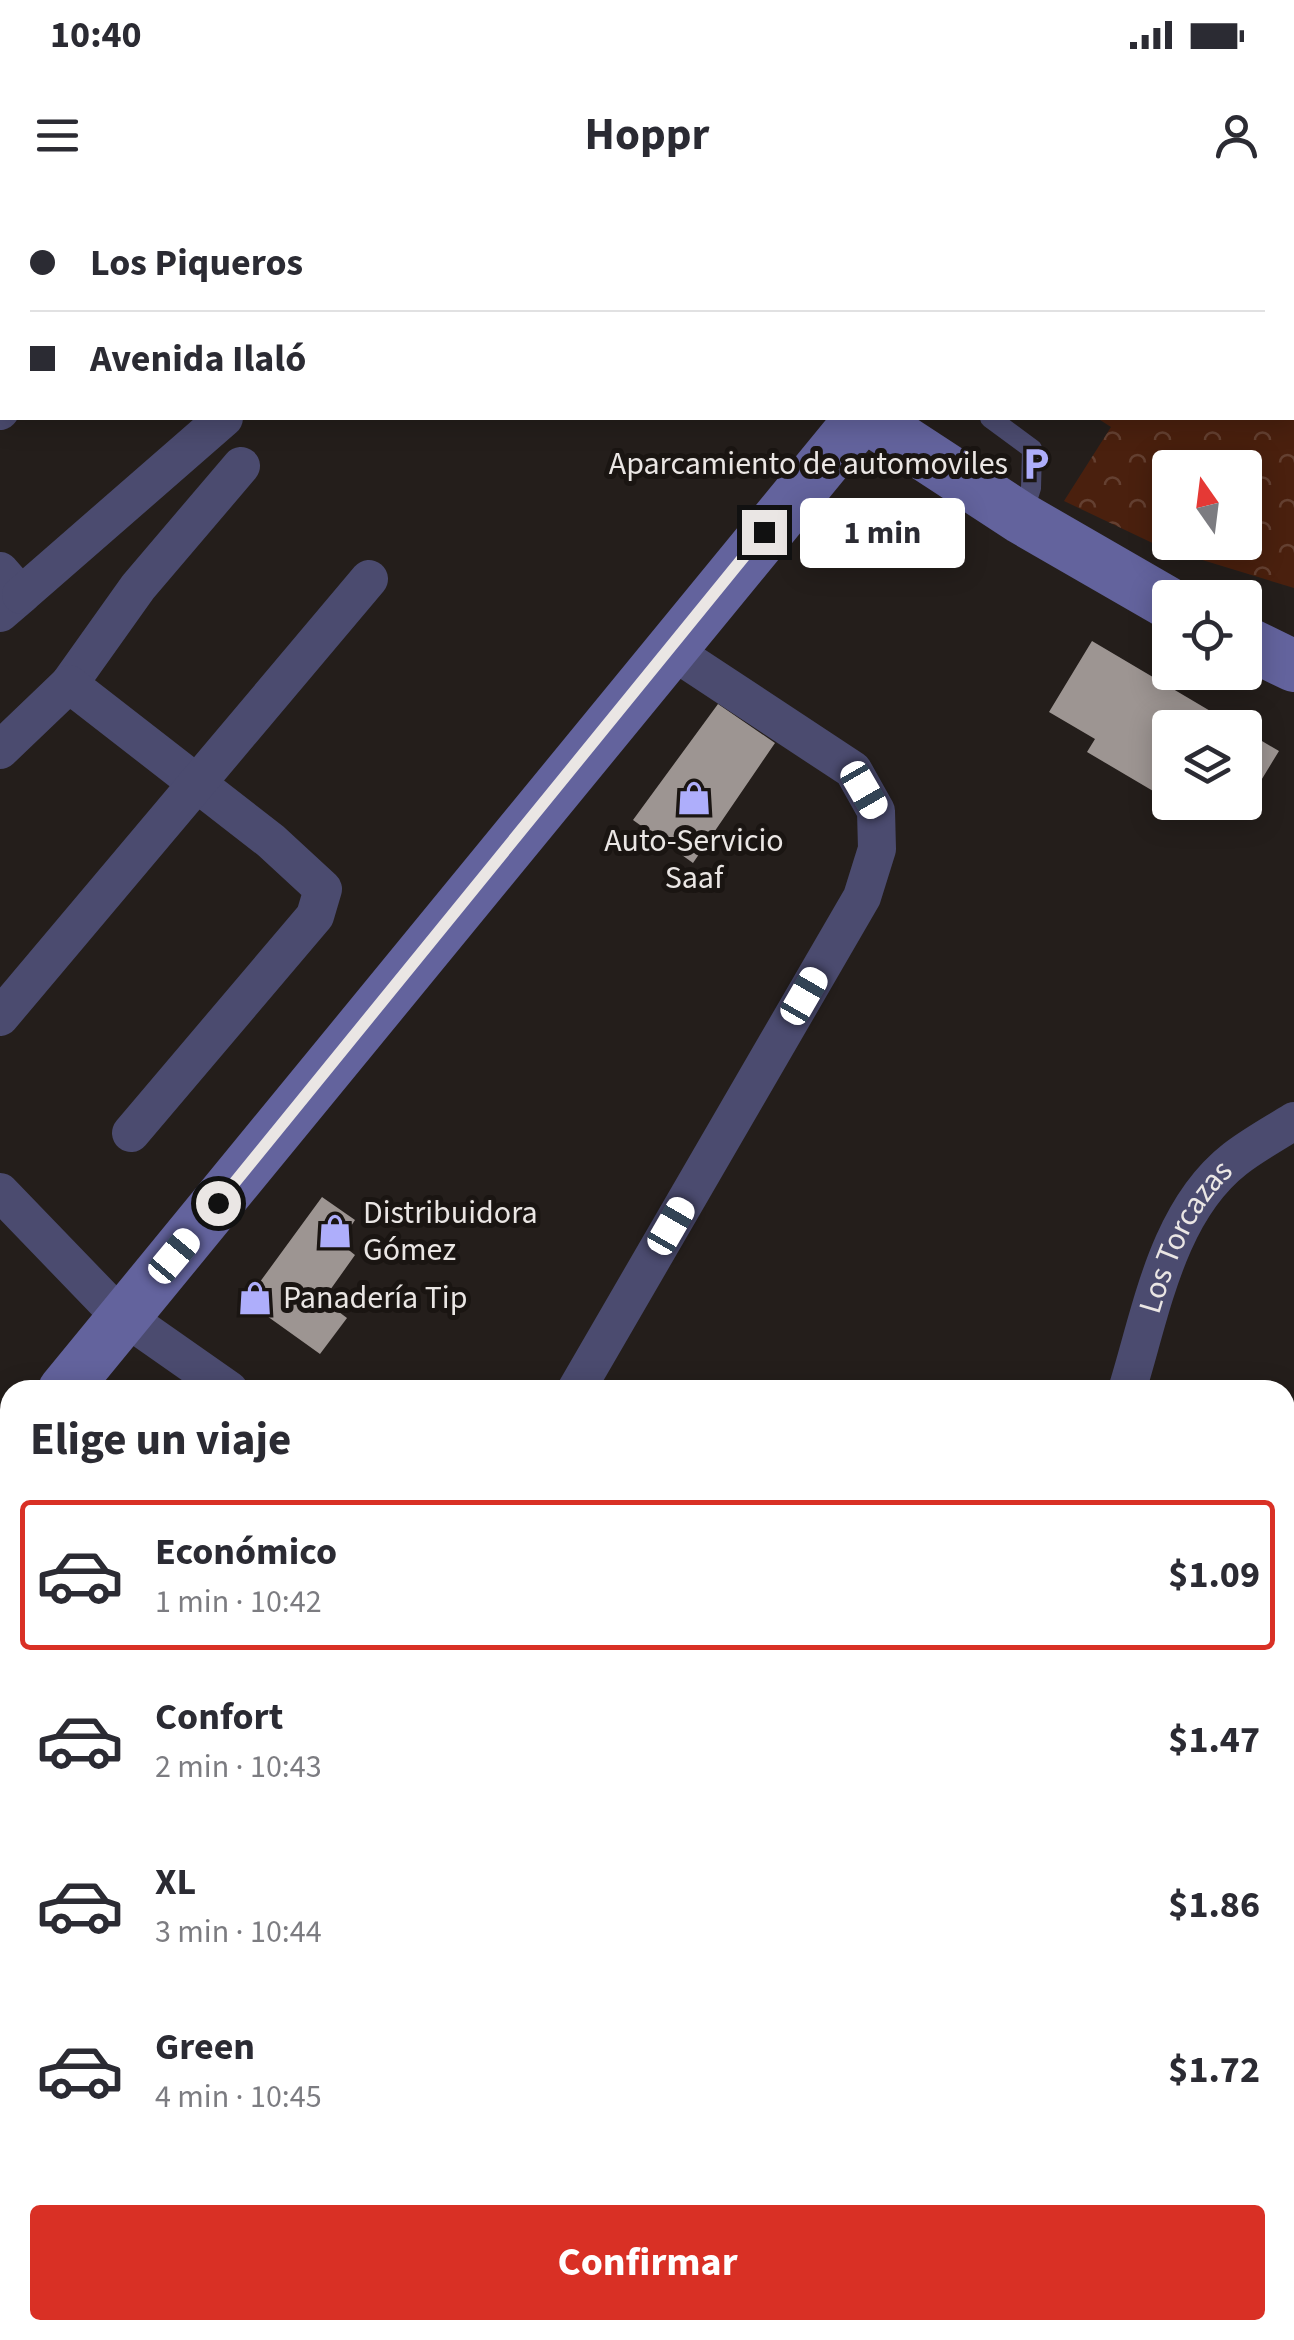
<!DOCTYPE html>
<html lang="es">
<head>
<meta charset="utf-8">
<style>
  :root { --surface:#fff; --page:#f2f2f3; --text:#2b2b33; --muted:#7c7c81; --line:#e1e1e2; --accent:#d93025 }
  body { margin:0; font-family:"Source Sans 3",sans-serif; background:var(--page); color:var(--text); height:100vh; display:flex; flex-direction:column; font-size:38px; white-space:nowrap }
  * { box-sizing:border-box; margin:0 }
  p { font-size:32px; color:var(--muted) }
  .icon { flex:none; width:55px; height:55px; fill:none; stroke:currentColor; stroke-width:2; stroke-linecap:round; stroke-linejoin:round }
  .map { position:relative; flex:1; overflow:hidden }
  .sheet { position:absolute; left:0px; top:1180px; width:1295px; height:960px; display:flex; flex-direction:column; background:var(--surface); border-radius:30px 30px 0 0; box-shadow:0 5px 25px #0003 }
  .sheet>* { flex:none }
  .banner { position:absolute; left:0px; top:0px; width:1295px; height:220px; box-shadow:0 5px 25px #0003; display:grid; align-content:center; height:220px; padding:0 30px; background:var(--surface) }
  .needle { width:65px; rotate:346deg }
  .controls { position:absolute; left:1152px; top:250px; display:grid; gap:20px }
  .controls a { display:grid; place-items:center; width:110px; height:110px; border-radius:10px; background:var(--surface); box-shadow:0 5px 25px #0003; font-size:50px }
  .end { position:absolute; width:45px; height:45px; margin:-22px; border:12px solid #eae6e4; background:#111; box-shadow:0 0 0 5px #111 }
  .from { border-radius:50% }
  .bubble { position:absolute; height:70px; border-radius:10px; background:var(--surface); box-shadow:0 5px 25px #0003; font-size:32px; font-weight:700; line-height:70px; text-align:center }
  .car { position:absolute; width:30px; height:60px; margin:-30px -15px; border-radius:12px; box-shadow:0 0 8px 2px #0007; background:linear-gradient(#fff 24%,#345 0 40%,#fff 0 76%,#345 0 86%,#fff 0) }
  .banner b { display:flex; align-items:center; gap:35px; height:95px; font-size:38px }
  .banner b+b { border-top:2px solid var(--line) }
  .banner i { width:25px; height:25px; background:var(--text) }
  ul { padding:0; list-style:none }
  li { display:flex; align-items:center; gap:30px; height:150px; margin:0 20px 15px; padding:0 10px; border:5px solid transparent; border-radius:10px }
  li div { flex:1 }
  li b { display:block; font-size:38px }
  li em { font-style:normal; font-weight:700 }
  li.current { border-color:var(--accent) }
  li>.icon { width:90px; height:90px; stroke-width:1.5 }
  h2 { padding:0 30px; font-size:45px; line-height:120px }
  .button { display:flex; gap:20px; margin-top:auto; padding:20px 30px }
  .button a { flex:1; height:115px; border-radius:10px; background:var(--accent); color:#fff; font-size:40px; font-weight:700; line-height:115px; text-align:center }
  .status { display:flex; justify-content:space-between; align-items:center; height:70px; padding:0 50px; background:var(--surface); direction:ltr }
  .status svg { height:28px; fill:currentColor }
  header { display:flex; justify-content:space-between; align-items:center; height:130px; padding:0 30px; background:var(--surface); font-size:45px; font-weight:700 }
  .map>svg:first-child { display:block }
</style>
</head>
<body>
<div class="status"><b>10:40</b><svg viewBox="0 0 49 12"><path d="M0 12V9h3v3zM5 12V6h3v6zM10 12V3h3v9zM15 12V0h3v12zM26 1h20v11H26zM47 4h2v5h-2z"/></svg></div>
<header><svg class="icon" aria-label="menu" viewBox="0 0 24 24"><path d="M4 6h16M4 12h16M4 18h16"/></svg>Hoppr<svg class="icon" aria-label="person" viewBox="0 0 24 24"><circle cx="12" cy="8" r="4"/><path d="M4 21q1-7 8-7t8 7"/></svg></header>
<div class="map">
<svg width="1294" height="2140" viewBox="0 0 1294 2140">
  <defs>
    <pattern id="forest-crowns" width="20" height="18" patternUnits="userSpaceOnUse" patternTransform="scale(2.5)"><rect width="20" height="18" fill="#4a200e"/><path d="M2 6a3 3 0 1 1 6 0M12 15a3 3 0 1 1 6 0" fill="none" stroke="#644031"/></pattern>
  </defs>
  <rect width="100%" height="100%" fill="#241e1b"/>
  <path fill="url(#forest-crowns)" fill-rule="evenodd" d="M1095,0H1294V388L1163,348L1064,301L1111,227L1097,218H1292V2ZM1170,268H1245V342H1170Z"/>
  <path fill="#9d9592" d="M1092,441L1239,528H1170V601L1087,552L1095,539L1049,512Z
    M718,504L775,543L693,663L633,620Z
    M1245,531L1279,551L1238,618L1212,602H1245Z
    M322,997L355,1020L340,1043L355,1055L323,1100L347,1118L320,1154L246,1101Z"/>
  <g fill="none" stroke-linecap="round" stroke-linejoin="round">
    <path stroke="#4b4b6f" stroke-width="20" d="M990,218L1032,249L1031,288L1022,316
      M0,1518L10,1524"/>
    <g stroke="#4b4b6f" stroke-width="38">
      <path d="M0,211L2,208"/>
      <path d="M0,371L21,395L0,413"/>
      <path d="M21,395L224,218"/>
      <path d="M69,484L138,387L241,266"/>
      <path d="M0,550L69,484L271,641L323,689L315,716L131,933"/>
      <path d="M0,817L369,379"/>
      <path d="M0,992L112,1108L229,1190"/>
      <path d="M576,1190L862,697L877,649L876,611L853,570L668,448"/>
      <path id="s1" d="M1127,1190C1151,1113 1167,1012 1235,959C1253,945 1275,933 1294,921"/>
      <path d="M1285,1543H1294"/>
      <path d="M0,1677L10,1665"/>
      <path d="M0,1721L10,1727"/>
      <path d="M0,1960L10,1966"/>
      <path d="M0,2033L10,2038"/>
      <path d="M191,2130L211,2140"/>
    </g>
    <path stroke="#63639d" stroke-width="52" d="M999,2L1001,0
      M1039,2L1041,0
      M868,218L1021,318L1170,404
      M1245,442L1294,466
      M64,1190L861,218
      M0,1267L10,1255"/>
  </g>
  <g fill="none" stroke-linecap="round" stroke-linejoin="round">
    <path stroke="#eae6e4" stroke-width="12" d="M218,1003L764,332"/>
  </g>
  <defs>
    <g id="parking-bare" transform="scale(2.7)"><path d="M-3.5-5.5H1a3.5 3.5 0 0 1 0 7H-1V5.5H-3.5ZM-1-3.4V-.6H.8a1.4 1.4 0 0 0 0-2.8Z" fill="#aeaefb" stroke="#1a1512" stroke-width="2.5" paint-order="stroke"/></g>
    <g id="shop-bare" transform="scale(2.7)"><path d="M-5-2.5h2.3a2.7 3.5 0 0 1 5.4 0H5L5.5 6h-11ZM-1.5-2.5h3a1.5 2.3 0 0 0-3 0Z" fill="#aeaefb" stroke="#1a1512" stroke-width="2.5" paint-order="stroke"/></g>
  </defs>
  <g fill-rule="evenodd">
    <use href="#parking-bare" x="1036" y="264"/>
    <use href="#shop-bare" x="694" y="598"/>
    <use href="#shop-bare" x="335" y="1031"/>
    <use href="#shop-bare" x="255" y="1098"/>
  </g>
  <g text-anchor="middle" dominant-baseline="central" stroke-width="10" stroke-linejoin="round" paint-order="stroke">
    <g font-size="32" fill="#eae6e4" stroke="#1a1512" text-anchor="start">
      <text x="1008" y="264" text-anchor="end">Aparcamiento de automoviles</text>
      <text x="694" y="641" text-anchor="middle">Auto-Servicio<tspan x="694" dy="37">Saaf</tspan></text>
      <text x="363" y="1013">Distribuidora<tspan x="363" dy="37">Gómez</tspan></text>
      <text x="283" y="1098">Panadería Tip</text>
    </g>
    <g font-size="32" fill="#eae6e4" stroke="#1a1512">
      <text stroke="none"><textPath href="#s1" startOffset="165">Los Torcazas</textPath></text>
    </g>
  </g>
</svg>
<div class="controls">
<a><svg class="needle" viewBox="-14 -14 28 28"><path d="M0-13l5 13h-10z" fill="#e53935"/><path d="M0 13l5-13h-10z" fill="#7c7c81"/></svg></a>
<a><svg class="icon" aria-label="locate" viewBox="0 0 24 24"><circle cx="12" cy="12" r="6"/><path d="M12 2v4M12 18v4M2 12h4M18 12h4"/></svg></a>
<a><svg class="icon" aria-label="layers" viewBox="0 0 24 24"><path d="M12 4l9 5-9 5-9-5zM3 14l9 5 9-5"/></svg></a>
</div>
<i class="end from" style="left:218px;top:1003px"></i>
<i class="end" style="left:764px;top:332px"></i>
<div class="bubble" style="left:800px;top:298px;width:165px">1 min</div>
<i class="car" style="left:864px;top:590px;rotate:150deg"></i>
<i class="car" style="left:804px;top:796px;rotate:30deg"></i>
<i class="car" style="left:671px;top:1026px;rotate:30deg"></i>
<i class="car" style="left:174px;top:1056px;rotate:40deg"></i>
<div class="banner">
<b><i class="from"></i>Los Piqueros</b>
<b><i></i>Avenida Ilaló</b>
</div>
<section class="sheet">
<h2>Elige un viaje</h2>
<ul>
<li class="current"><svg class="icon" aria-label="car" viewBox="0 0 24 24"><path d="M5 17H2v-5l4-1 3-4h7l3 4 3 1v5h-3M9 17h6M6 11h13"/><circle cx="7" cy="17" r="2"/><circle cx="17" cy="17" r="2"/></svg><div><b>Económico</b><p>1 min · 10:42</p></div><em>$1.09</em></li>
<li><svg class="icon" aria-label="car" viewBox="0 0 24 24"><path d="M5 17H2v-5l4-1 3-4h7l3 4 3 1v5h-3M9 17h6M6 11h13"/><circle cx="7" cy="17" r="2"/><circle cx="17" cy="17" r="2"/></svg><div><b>Confort</b><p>2 min · 10:43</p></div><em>$1.47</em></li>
<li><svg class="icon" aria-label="car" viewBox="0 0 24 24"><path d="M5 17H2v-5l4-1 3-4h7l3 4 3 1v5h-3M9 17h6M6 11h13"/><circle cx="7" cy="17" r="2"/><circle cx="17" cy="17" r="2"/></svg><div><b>XL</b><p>3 min · 10:44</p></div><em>$1.86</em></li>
<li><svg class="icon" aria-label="car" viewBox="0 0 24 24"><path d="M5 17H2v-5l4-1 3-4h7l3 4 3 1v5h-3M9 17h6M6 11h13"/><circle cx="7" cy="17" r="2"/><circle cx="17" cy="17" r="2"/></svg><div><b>Green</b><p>4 min · 10:45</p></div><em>$1.72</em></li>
</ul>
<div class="button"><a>Confirmar</a></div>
</section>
</div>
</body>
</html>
